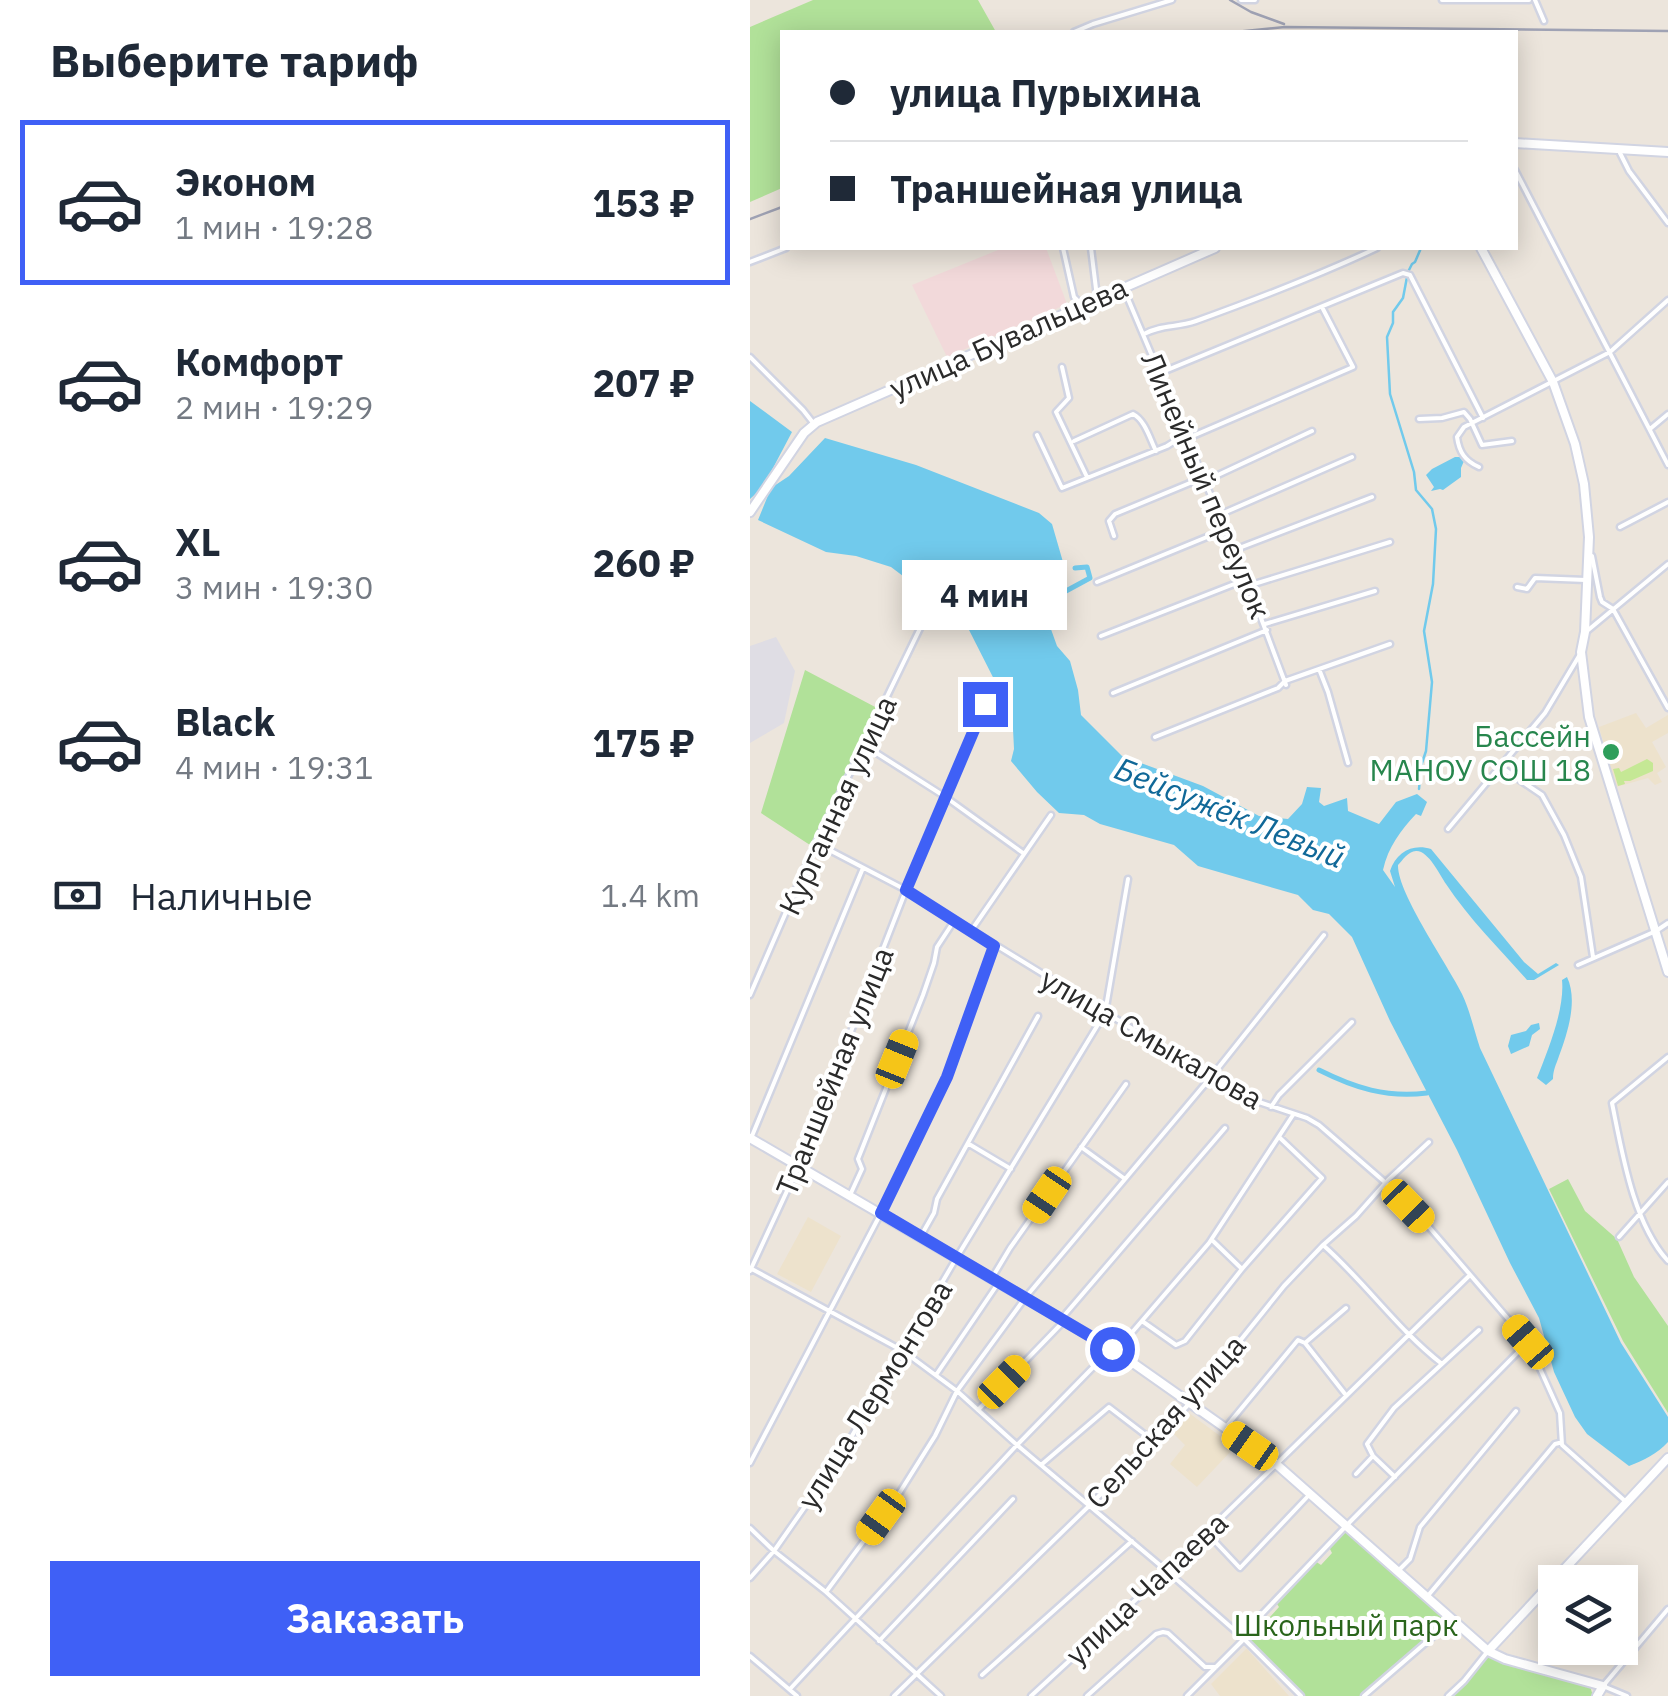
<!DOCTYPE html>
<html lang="ru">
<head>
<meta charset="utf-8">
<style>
  :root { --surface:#fff; --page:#f2f2f3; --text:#1f2937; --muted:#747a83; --line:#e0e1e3; --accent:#3f60f6 }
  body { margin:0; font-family:"IBM Plex Sans",sans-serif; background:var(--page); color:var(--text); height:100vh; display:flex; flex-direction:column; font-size:38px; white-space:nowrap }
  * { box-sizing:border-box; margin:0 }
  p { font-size:32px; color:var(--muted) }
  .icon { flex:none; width:55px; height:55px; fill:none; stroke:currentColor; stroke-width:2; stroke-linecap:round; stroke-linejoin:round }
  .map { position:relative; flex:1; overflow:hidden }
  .details { display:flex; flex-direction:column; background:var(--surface); width:750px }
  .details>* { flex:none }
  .guide { position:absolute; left:30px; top:30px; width:738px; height:220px; border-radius:0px; box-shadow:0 5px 25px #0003; display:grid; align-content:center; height:220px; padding:0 50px; background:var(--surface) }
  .buttons { position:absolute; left:788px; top:1565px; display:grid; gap:20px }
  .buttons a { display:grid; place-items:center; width:100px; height:100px; border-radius:0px; background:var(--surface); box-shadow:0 5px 25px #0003; font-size:50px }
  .end { position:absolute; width:45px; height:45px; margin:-22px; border:12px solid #3f60f6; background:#fff; box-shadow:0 0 0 5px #fff }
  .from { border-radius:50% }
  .bubble { position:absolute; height:70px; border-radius:0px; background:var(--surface); box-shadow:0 5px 25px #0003; font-size:32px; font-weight:700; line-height:70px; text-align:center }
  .car { position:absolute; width:30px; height:60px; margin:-30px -15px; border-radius:12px; box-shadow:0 0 8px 2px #0007; background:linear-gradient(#f5c518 24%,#345 0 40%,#f5c518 0 76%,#345 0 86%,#f5c518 0) }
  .guide b { display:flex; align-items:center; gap:35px; height:95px; font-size:38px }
  .guide b+b { border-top:2px solid var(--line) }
  .guide i { width:25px; height:25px; background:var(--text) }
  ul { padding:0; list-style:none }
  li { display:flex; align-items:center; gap:30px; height:165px; margin:0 20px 15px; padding:0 30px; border:5px solid transparent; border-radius:0px }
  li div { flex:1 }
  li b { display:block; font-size:38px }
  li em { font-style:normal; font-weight:700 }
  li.current { border-color:var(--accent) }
  li>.icon { width:90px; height:90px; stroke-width:1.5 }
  h2 { padding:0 50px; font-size:45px; line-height:120px }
  .pay { display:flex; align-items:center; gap:25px; height:110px; padding:0 50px; font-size:38px }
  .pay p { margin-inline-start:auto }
  .button { display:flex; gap:20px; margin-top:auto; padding:20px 50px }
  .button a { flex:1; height:115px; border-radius:0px; background:var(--accent); color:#fff; font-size:40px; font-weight:700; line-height:115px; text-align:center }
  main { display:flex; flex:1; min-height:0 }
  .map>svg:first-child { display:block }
</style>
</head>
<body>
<main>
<section class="details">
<h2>Выберите тариф</h2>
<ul>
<li class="current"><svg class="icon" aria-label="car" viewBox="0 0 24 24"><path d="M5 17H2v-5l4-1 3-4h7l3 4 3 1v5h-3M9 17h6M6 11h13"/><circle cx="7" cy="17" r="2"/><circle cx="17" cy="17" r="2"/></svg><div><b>Эконом</b><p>1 мин · 19:28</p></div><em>153 ₽</em></li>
<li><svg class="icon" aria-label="car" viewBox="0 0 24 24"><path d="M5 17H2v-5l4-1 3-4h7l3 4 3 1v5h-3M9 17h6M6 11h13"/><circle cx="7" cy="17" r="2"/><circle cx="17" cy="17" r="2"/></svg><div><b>Комфорт</b><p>2 мин · 19:29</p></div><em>207 ₽</em></li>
<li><svg class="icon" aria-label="car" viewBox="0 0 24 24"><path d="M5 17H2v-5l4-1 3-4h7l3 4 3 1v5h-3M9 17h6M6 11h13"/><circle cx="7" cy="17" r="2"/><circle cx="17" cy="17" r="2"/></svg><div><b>XL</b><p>3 мин · 19:30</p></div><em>260 ₽</em></li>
<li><svg class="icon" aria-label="car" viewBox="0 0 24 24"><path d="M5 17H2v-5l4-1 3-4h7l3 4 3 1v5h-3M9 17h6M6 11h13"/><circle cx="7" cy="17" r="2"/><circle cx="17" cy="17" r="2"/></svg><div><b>Black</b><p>4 мин · 19:31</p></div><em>175 ₽</em></li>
</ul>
<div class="pay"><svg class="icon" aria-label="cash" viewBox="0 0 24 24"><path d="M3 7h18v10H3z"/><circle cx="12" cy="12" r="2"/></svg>Наличные<p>1.4 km</p></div>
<div class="button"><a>Заказать</a></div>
</section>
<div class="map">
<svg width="918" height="1696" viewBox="0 0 918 1696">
  <rect width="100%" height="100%" fill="#ece5dc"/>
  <path fill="#dfdde4" d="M26,637L45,671L34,723L0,743V646Z"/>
  <path fill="#ede2cc" d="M886,713L896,728L918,715V733L902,742L916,767L907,773L912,782L905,785L898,778L866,787L849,727Z
    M58,1217L91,1236L61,1292L27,1274Z
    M439,1413L485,1447L447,1487L420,1464L435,1445L421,1431Z
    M496,1649H497L539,1696H470L461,1684Z"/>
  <path fill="#f2d9da" d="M253,248H296L317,304L197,357L162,285Z"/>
  <path fill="#b1e199" d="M63,0H228L246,32H32V188L0,202V27Z
    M55,670L129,709L60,845L11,813Z
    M818,1179L835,1211L867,1239L884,1277L918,1326V1413L873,1341L799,1189Z
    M595,1530L696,1618L694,1625L611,1696H553L535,1675L494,1638L516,1616L520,1617L529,1607L527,1604L565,1561L571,1565L582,1553L579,1547Z
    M738,1657L840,1686L843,1696H702L733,1660Z"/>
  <path fill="#c5e895" d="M897,759L903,763V771L880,781H874L875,784L868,786L863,769L869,768L871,772Z"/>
  <path fill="#71caec" d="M0,401L42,432L13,487L0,499Z
    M75,438L166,465L289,513L302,524L315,569L288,593L307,646L320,661L328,690L331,715L372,756L453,786L509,816L538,819L552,804L557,787L571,788L569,802L574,806L597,798L598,811L629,824L646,802L667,794L677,802L671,816L666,814C651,830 638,847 633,870L645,887L640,871C646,852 663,843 681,849L774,962L788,974L806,963L809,965L784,980H777C750,949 719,919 696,884C690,875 678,850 666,851C658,851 652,861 648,865C647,893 698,965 712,994C720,1011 724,1030 730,1048L871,1343L918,1417V1442C907,1454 894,1460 879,1466L837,1434L825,1417L804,1372L789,1318L760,1263L707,1150L640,1021L602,937L579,914L563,910L548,895L448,866L424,845L350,824L334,815L309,813L287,792L261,761L264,749L263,729L252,695L217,626L201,601L169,588L141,567L106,556L76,552L8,520L21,488L39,476Z
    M705,457H710L714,461L711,468V477L693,490L690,489L681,491L684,487L676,475L682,469Z
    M817,977C828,1000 818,1032 809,1056C806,1065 803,1070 803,1079L796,1085L787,1078C798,1050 815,1009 812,980Z
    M789,1023L790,1029L782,1035L779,1046L761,1054L758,1046L761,1035L776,1031L781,1025Z"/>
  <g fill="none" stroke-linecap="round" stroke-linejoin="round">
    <path stroke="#71caec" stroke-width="2.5" d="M658,272L662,264L665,262L671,248
      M657,277L653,298L643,312V323L637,337L640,394L664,472L666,490L682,509L686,529L683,584L674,631L682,682L676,751L671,766L669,789"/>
    <path stroke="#71caec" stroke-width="5" d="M291,600L316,591L340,578L337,567L325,568
      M569,1070C605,1088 636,1098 677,1093"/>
    <g stroke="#d1d4e2" stroke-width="9">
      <path id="street" d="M491,0H505
        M692,0H779
        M785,0L794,21
        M324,32L343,24L422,0
        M870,153L879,171L918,223
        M765,170L918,465
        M313,248L324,297L331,304
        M341,248L347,297
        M0,262L36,248
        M373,287L499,586L536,685
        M394,334C413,324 426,328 446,321C507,299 567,276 627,248
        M0,357L53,410L64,424
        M312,367L319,398L306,412L337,477
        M410,373L653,273L660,275L733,418
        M669,419L692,418L714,412L720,419L732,445L762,441
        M900,429L918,414
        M287,435L312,488L417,446L436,434
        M438,438L603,367L573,309
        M324,441L383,414C395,420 400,439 406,451
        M729,467C715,461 709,452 707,437L714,427L860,352L918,300
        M455,481L562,431
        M469,515L602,457
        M870,527L918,502
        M364,536L359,521L365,514L452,478
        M484,550L622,497
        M842,556L850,597L852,602L863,609L918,708
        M347,582L474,530
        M501,585L640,542
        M767,587L777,589L785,578L836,580
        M515,624L625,591
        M837,631L918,564
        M351,636L497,579
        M569,669L578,692L598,763
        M363,693L517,630
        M405,737L528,688L535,681L640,644
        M114,745L194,796L273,853
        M752,768L792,795L814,835L831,877L843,957
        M698,829L795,713L829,656
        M66,843L156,890L461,1077L509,1102L557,1118L569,1125L637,1184L679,1227L778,1342L810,1413L812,1445L875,1501
        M221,931L301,815
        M828,965L906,931L918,923
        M0,995L66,843L176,616
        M918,1057L862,1103C872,1152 883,1223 918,1261
        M521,1107L529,1095L602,1022
        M2,1136L113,868
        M219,1144L261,1169
        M331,1147L375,1179
        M101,1193L112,1169L108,1159L173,995L184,963L187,947L204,921
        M171,1236L184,1213L187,1199L288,1016
        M869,1237L918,1182
        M463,1241L492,1269
        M573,1245C615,1282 647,1329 692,1364
        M0,1268L153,1351L207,1391L267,1445L417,1571L491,1636L551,1696
        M0,1271L49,1165L156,890L235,704
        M242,1278L260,1248L376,1084
        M312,1318L475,1128
        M392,1321L426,1345L435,1341L492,1269L572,1178L529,1137
        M555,1343L595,1394
        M366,1351L459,1243L543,1115
        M186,1375L249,1282
        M228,1410L314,1321
        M476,1427L548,1340L555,1343L596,1308
        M623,1456L645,1477
        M0,1463L131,1213L197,1077L243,948
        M291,1465L359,1407L402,1440
        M606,1474L623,1456L617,1444L644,1408L729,1330
        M0,1528L24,1551L76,1592L191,1696
        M457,1533L490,1568L560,1494
        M647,1572L660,1559L670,1527L766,1411
        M0,1578L24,1551L89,1458L207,1257L355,1013L378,879
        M76,1592L150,1492L185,1436L207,1391L275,1298L461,1077L574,935
        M794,1593L805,1604
        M676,1598L805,1444L809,1443
        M129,1641L263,1499
        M861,1648L876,1659
        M0,1656L47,1696
        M232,1675L382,1541
        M40,1689L267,1445L359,1351
        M144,1696L339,1506L440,1403L534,1286L573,1245L606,1216L638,1180L679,1142
        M281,1696L417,1571L720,1275
        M337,1696L406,1634L413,1632L418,1633L455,1667H466
        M437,1696L492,1641L491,1636L596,1526L778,1342
        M614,1696L701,1621
        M698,1696L714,1681L738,1651
        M877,1696L853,1686L918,1609"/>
    </g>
    <g stroke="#d1d4e2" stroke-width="12">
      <path id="secondary" d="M765,143L918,152
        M731,248L803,382L825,444L834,484L839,537L835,632L831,652L839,717L918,972
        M0,512L54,433L67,422L465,248
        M0,1138L366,1351L525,1463L738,1651L755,1659L853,1686L847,1696
        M738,1651L918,1458"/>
    </g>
    <use href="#street" stroke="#fff" stroke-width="4"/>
    <use href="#secondary" stroke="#fff" stroke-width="8"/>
    <path stroke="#9fa2b4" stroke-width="2.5" d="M480,0L501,12L534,24
      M485,32L535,27L918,31
      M0,219L32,207"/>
  </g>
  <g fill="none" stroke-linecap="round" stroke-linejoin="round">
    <path stroke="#3f60f6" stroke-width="12" d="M235,704L156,890L244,946L197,1077L131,1213L362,1349"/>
  </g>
  <circle fill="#2e9e5b" stroke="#fff" stroke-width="4" cx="861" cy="752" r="10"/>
  <g text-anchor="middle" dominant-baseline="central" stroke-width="8" stroke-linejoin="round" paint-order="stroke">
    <g font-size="30" fill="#2a2a2a" stroke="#fff">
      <text transform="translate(258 337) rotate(-24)">улица Бувальцева</text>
      <text transform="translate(457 485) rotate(67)">Линейный переулок</text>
      <text transform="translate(87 805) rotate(-65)">Курганная улица</text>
      <text transform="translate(402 1038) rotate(30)">улица Смыкалова</text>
      <text transform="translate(84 1071) rotate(-68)">Траншейная улица</text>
      <text transform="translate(124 1394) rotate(-58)">улица Лермонтова</text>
      <text transform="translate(415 1421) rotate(-48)">Сельская улица</text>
      <text transform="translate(396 1588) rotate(-43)">улица Чапаева</text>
    </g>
    <g font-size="30" fill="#27864d" stroke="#fff" text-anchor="end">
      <text x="841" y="735">Бассейн<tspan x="841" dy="34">МАНОУ СОШ 18</tspan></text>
    </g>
    <g font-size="30" fill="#2a651b" stroke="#fff">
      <text x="596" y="1624">Школьный парк</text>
    </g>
    <g font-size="32" font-style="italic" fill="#106898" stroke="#fff">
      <text transform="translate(480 812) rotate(22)">Бейсужёк Левый</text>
    </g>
  </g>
</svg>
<div class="buttons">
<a><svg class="icon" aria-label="layers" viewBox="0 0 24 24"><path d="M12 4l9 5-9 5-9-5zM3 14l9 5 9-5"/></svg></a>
</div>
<i class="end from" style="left:362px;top:1349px"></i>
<i class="end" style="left:235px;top:704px"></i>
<div class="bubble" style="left:152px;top:560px;width:165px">4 мин</div>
<i class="car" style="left:147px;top:1059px;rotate:22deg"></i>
<i class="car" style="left:297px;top:1195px;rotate:214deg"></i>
<i class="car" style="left:658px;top:1206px;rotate:136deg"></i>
<i class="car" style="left:778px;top:1342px;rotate:319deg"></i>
<i class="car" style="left:254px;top:1382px;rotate:44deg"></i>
<i class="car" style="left:500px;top:1446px;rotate:305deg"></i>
<i class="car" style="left:131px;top:1517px;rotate:216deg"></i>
<div class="guide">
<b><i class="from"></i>улица Пурыхина</b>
<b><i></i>Траншейная улица</b>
</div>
</div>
</main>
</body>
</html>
